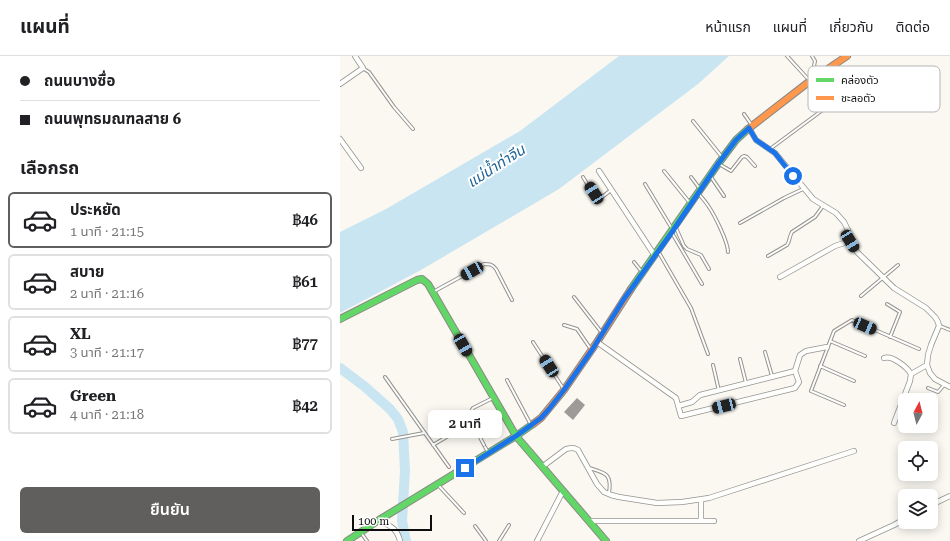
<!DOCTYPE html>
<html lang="th">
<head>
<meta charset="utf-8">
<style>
  :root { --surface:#fff; --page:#f2f2f2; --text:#202124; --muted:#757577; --line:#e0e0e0; --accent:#605f5d }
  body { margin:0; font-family:"Roboto Serif","Noto Sans Thai",serif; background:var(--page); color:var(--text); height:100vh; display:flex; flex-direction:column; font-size:15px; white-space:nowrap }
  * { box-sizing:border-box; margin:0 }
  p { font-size:13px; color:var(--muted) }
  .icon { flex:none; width:22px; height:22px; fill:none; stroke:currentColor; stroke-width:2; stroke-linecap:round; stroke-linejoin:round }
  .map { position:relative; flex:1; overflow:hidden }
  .drawer { display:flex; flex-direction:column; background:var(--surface); width:340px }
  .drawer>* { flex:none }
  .guide { display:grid; align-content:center; height:88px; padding:0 20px; background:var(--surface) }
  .needle { width:26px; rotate:7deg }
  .fabs { position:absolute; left:558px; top:337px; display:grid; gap:8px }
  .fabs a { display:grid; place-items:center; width:40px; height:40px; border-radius:6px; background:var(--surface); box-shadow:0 2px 10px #0003; font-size:20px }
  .scale { position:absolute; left:12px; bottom:10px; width:80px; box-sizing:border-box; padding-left:4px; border:2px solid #0d0d0d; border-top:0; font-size:11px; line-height:14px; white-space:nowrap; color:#0d0d0d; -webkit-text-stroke:3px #fff; paint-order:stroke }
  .end { position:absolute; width:18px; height:18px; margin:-9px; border:5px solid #1a73e8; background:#fff; box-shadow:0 0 0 2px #fff }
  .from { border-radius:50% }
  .bubble { position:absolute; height:28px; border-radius:6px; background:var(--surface); box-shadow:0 2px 10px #0003; font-size:13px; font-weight:600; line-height:28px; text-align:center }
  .car { position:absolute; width:12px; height:24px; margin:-12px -6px; border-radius:5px; box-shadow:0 0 3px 1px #0007; background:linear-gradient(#222 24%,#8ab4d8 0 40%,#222 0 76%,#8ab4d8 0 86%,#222 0) }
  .guide b { display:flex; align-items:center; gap:14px; height:38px; font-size:15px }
  .guide b+b { border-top:1px solid var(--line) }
  .guide i { width:10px; height:10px; background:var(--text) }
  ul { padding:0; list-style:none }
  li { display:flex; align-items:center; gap:12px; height:56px; margin:0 8px 6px; padding:0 12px; border:2px solid var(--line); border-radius:6px }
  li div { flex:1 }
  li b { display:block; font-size:15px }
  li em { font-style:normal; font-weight:600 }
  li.on { border-color:var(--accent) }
  li>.icon { width:36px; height:36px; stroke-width:1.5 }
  h2 { padding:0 20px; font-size:18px; line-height:48px }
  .cta { display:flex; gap:8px; margin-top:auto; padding:8px 20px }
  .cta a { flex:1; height:46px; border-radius:6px; background:var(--accent); color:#fff; font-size:16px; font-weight:600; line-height:46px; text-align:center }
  header { display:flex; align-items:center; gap:24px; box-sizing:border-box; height:56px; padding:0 20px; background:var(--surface); border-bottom:1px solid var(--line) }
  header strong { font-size:19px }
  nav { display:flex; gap:22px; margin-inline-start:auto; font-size:14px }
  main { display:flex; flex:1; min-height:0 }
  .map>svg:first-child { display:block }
</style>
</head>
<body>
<header>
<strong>แผนที่</strong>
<nav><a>หน้าแรก</a><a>แผนที่</a><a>เกี่ยวกับ</a><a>ติดต่อ</a></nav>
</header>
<main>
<section class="drawer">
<div class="guide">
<b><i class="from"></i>ถนนบางซื่อ</b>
<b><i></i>ถนนพุทธมณฑลสาย 6</b>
</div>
<h2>เลือกรถ</h2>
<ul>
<li class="on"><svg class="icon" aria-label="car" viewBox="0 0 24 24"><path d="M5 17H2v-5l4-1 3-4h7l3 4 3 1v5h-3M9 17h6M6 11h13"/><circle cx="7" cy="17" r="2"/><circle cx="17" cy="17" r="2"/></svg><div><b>ประหยัด</b><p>1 นาที · 21:15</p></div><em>฿46</em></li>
<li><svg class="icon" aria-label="car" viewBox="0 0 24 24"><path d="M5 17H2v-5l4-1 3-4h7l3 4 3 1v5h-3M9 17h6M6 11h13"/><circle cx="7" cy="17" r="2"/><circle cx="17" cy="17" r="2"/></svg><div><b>สบาย</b><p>2 นาที · 21:16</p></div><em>฿61</em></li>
<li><svg class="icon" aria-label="car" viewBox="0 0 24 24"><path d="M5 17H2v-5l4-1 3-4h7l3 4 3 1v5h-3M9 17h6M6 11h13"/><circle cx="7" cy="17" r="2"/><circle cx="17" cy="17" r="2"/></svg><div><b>XL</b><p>3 นาที · 21:17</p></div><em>฿77</em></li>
<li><svg class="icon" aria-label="car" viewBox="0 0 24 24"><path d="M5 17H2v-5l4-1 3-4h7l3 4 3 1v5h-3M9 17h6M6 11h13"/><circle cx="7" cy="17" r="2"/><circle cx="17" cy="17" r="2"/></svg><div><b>Green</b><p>4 นาที · 21:18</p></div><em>฿42</em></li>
</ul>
<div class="cta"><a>ยืนยัน</a></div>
</section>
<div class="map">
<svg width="610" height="485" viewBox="0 0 610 485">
  <rect width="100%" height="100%" fill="#faf8f1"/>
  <path fill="#cae5f2" d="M279,0H389L358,28L219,133L81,214L0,257V176L46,153L180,75Z"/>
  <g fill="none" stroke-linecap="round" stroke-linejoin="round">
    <path stroke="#cae5f2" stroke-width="10" d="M0,312L24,330L50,353L58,363L63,376L65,415L62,465L66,485"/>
  </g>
  <path fill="#9d9b97" d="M237,342L245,349L233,364L224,356Z"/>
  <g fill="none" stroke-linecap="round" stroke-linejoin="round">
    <g stroke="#949390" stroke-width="4">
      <path id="lane" d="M447,0L469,24
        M472,0L475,5L474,10L479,17
        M24,13L29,16L54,51L73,73
        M404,58L411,68
        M353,65L382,101
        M430,93L488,50
        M379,108L391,115L402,101L404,100L407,101L415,110
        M324,115L350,147
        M243,121C246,126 254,141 260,141C264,141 268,136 271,134
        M351,121L360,133
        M371,121L384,140
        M305,128L331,171
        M359,138C362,142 366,146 369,151C375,160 388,186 388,196
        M400,167L444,142L463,133
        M336,172L344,190L347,193L361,199L369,213
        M332,177L362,228
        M318,195L351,252L368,298
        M428,200L447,189C450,185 449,181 452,176L475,161L483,150
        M294,206L302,216
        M93,236L144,208C150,208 152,208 156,213L172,244
        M521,240L558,209
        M234,241L262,277
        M547,248L560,256L550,281
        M224,269L237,273L250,292
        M600,270L610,274
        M490,285L525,300
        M193,286L223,332
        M425,296L432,320
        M400,303L406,327
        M373,309L379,335
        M480,310L514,325
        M45,321L109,411
        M167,324L191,369
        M588,332L598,336L604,329
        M504,349L471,335L494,275L512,264L579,293
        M52,383L84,377
        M93,389L132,366
        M144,389L132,366L130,357L133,352L153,342
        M145,391L148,396
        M249,412C266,417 272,418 269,437
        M99,430L124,457
        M135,470L146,485
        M22,478L27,485
        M159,485L169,469"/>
    </g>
    <g stroke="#949390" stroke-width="6">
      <path id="street" d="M0,28L23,12L15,0
        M409,72L416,84L435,97L473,143L496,157L504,166L508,174L510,185L517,196L554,232L586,252L595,261L598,266L599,270L591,289L588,299L587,309L590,317L595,323L610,331
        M0,83L21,112
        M259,115L315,200
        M440,221L495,190L510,185
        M257,286L336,342L341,360L455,332L459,326L455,315L460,299L466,295L487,291
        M544,302C552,299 567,311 571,318L570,325L554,367
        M571,318L587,309
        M338,350L352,346L360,339L455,315
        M202,411L226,393C231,392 233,391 238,394L257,428L264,436L271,439L279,441L317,447L342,446L369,442L514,395
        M591,449L610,440
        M39,464C50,470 57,472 60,485
        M249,465H374
        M361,465V444
        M197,485L223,435
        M519,485L554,469L565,463"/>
    </g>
    <g stroke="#8a8986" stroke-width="8">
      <path id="fast" d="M291,233L378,108L396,84L408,73
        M0,263L77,224L82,223L88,228L176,380L266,485
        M7,485L39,464L176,380L193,368"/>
    </g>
    <g stroke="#8a8986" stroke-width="8">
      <path id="slow" d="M408,73L470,25L507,0
        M193,368L201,362L224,334L257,286L291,233"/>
    </g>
    <use href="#lane" stroke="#fefefd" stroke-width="2"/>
    <use href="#street" stroke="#fefefd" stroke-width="4.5"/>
    <use href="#fast" stroke="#63d668" stroke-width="6"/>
    <use href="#slow" stroke="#ff974d" stroke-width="6"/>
  </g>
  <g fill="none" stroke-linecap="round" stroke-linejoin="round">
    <path stroke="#1a73e8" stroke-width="5" d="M125,412L176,380L201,362L209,353L224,334L252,294L284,243L332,176L378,108L396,84L409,72L416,84L435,97L453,120"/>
  </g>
  <g text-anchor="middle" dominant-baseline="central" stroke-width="4" stroke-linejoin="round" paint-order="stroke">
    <g font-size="15" font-style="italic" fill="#1d6497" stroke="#fff">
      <text transform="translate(156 110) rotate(-33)">แม่น้ำท่าจีน</text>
    </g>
  </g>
  <rect x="468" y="10" width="132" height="46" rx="6" fill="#fff" stroke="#b6b6b6" stroke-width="1"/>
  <rect x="476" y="22" width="18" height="4" fill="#63d668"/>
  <rect x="476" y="40" width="18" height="4" fill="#ff974d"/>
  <g font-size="11" fill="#0d0d0d">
    <text x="501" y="28">คล่องตัว</text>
    <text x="501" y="46">ชะลอตัว</text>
  </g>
</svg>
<div class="fabs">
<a><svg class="needle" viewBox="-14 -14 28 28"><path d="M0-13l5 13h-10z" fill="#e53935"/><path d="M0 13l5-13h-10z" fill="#757577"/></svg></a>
<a><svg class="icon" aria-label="locate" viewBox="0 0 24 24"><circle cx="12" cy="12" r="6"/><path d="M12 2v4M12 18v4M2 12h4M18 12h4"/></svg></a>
<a><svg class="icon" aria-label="layers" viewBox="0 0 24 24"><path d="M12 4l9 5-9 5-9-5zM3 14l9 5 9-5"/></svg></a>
</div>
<div class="scale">100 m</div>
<i class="end from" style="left:453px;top:120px"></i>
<i class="end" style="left:125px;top:412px"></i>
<div class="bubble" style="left:88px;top:354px;width:74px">2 นาที</div>
<i class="car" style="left:254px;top:137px;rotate:327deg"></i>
<i class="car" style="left:510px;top:185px;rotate:149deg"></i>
<i class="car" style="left:132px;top:215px;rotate:241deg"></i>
<i class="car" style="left:525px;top:270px;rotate:113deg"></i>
<i class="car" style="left:123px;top:289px;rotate:150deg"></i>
<i class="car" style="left:209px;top:310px;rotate:327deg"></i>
<i class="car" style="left:384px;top:350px;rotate:256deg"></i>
</div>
</main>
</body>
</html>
